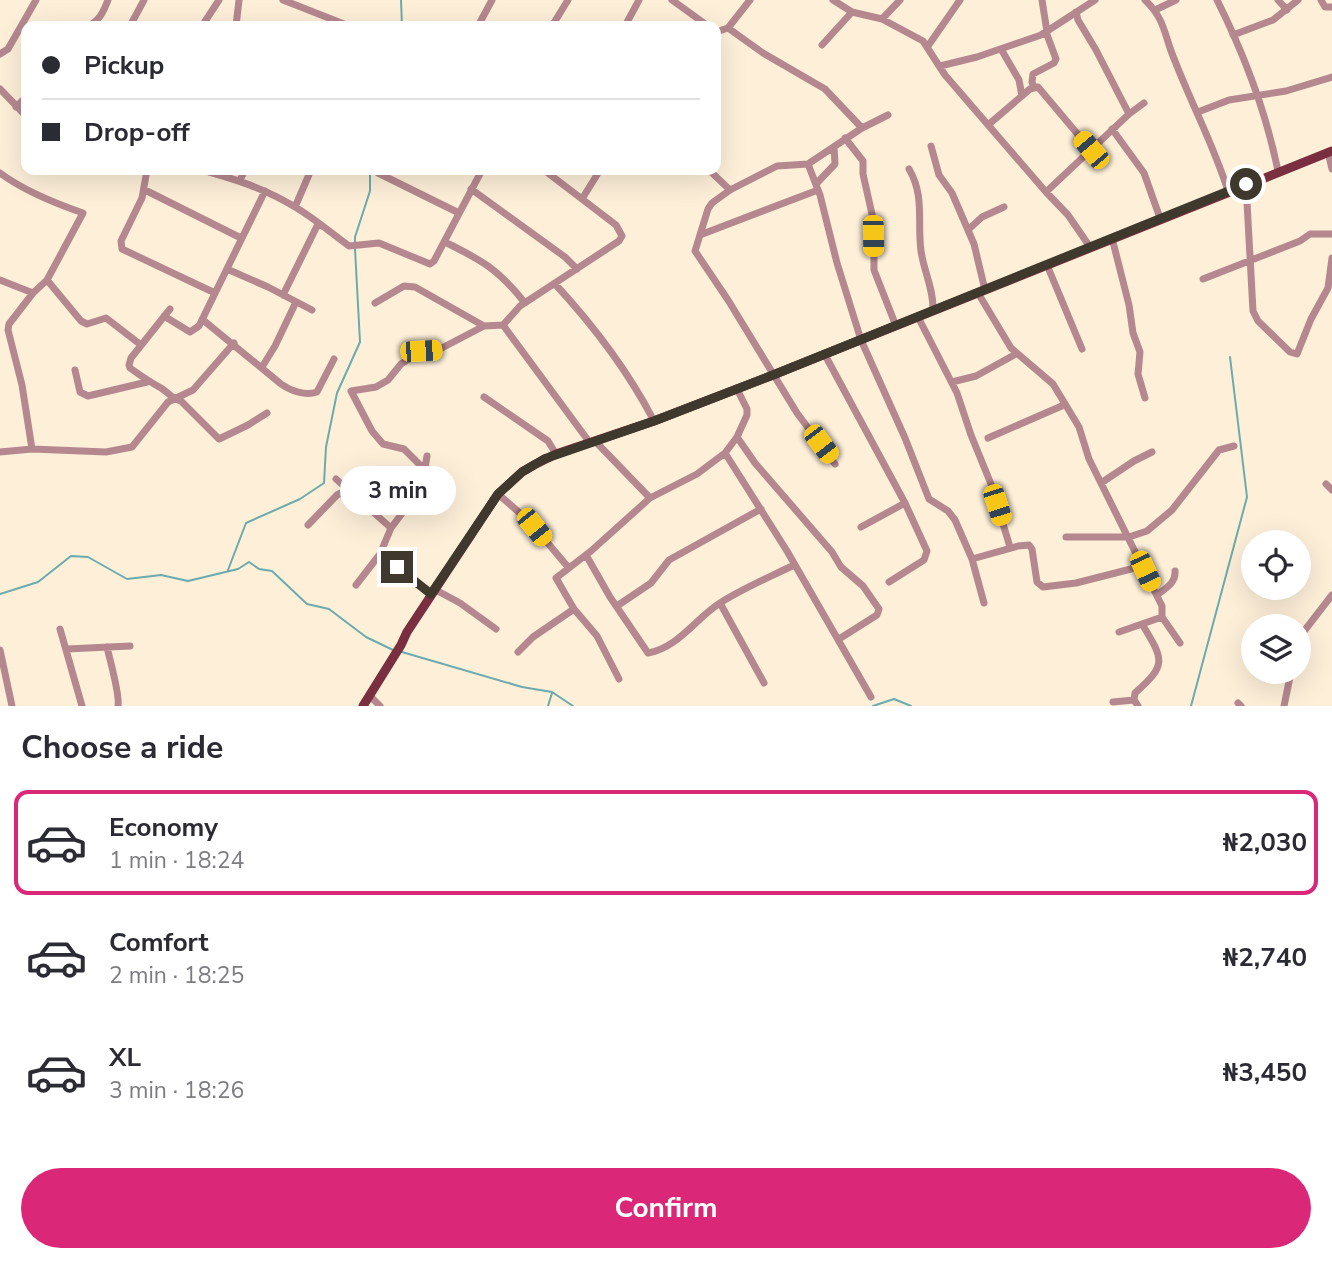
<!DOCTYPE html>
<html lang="en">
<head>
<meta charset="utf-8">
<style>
  :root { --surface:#fff; --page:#f2f2f3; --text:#2b2b33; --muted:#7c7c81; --line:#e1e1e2; --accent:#db2777 }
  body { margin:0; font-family:"Nunito Sans",sans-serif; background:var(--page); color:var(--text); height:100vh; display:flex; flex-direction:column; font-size:26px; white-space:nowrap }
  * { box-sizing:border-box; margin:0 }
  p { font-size:23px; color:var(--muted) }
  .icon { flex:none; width:38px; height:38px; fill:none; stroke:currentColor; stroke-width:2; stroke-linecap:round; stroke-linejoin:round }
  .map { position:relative; height:706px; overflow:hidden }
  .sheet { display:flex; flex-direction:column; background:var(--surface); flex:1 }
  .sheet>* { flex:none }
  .guide { position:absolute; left:21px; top:21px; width:700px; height:154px; border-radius:14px; box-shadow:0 7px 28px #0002; display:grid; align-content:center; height:154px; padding:0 21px; background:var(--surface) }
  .fabs { position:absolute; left:1241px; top:530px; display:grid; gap:14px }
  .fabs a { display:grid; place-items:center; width:70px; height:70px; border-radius:50%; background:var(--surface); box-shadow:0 7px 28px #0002; font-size:35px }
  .end { position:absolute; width:32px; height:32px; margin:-16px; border:9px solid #3f382c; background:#fff; box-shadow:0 0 0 4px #fff }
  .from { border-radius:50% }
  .bubble { position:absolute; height:49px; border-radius:24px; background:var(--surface); box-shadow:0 7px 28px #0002; font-size:23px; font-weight:700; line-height:49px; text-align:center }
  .car { position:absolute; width:21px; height:42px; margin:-21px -10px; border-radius:9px; box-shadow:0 0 5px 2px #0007; background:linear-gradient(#f5c518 24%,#345 0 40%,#f5c518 0 76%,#345 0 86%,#f5c518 0) }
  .guide b { display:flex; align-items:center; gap:24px; height:66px; font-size:26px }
  .guide b+b { border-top:2px solid var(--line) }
  .guide i { width:18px; height:18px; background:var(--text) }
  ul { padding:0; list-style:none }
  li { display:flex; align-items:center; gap:21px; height:105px; margin:0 14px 10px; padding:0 7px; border:4px solid transparent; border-radius:14px }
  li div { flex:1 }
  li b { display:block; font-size:26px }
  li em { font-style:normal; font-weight:700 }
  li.selected { border-color:var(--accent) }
  li>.icon { width:63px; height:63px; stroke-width:1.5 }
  h2 { padding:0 21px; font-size:32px; line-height:84px }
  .action { display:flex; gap:14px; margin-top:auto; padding:14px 21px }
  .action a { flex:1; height:80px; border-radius:42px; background:var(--accent); color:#fff; font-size:28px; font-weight:700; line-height:80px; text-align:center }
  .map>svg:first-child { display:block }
</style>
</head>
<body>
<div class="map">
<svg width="1332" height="706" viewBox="0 0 1332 706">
  <rect width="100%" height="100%" fill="#fdefd8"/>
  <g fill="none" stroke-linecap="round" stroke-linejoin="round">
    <path stroke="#6cabad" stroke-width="2" d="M401,0L402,26
      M355,243V237L370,191V170
      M228,570L246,523L300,499L324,483L326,447L337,393L360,342L355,249
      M0,594L38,582L71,556L88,557L127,579L161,575L188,581L238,569L249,562L259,569L272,571L307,604L329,609L366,637L393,650
      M402,652L522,687L552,692L573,706
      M548,706L552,693
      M873,706L894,699L911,706
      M1191,706L1247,497L1230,357"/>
    <path stroke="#b5888f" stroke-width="7" d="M283,0L349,26
      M672,0L708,26
      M833,0L852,12L882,19L923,41L945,75L1046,192L1068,215L1090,247
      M1042,0L1047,32
      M1145,0C1166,20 1164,36 1175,61C1192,105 1214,146 1228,191
      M1217,0C1244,54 1266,112 1278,171
      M1278,0L1287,10
      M1321,0L1325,7H1332
      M1155,10L1176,0
      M1076,12L1078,20L1096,50L1129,114
      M882,19L900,0
      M88,26C99,21 103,13 108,0
      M130,26L144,0
      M202,26L219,0
      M236,26L239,0
      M478,26L492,0
      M552,26L568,0
      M625,26L639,0
      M728,28L763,53L825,89L862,128
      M716,32L728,28L750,0
      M1233,35L1273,20L1298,0
      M822,45L852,12
      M928,46L960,0
      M1001,49L1019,80L1022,96
      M0,54L8,49L36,0
      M940,66L977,57L1041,35L1095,0
      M1034,87L1032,82L1033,74L1054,63L1056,59L1046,32
      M0,89L26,116
      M16,107L26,97
      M1198,112L1229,100L1286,91L1332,77
      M988,125L1030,89L1038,87L1091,150
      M1112,129L1144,173L1160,218
      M845,138L863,161V174L874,223V270L896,326
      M931,146L939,175L952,193L974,244L985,290
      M1328,152L1332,169
      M808,164L820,195L837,263L861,340L905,438L929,499L948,511L955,520L972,559L984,603
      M909,169C925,196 917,222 921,251C924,272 934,290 933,311
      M147,170L142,198L121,241L122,249L215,293
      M202,170C235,179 266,189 295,207C314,218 331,233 349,246L379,243L430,264L434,261L482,170
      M376,170L378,173L459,213
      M709,170L730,190
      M0,173C24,191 54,203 83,213L47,280L33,293L9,324L8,330L22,385L32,449
      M240,180L245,170
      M816,184L835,164L834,147
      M1246,184L1253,311L1258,321L1290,352L1297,354L1311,319L1328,288L1332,258
      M471,189L565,257L577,269
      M145,190L241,238
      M1046,192L1129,114L1144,103
      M582,199L600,170
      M295,207L311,170
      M969,229L982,217L1004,207
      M700,235L818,190
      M1112,238L1129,305L1133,333L1140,352L1138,374L1145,398
      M445,242C483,261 498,269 525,303
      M1047,265L1082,349
      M227,269L268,287L312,310
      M1203,279L1300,241L1310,234H1332
      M0,280L33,293
      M47,280L81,321L87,324L106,318L141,345
      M555,284C593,325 628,371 654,421
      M978,293L1011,348L1053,384L1079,427L1089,459L1162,606V617L1119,632
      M283,295L318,224
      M375,303L404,286L415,287L484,326
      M170,309L131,358L129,365L130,368C141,376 150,382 161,388C169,393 172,399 181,401L219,439L248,425L267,413
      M164,316L190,332L199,326L265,191
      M918,317L957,393L971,435L991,484L1010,547
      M203,320L281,384C291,391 305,396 317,392L334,359
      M503,325L590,443
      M825,355L905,503L927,551L924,560L889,582
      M262,367L275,346L296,302
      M75,370L80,392L88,396L147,382
      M952,382L976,376L1016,354
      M484,397L548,441L556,454
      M737,437L755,463L832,552L841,567L863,586L879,609L877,615L839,639
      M988,438L1064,405
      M595,441L650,498
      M0,452L32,449L106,452L132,447L168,402L193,390L234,343
      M725,453L787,551L871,697
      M835,464L797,413L728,300L695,251L708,209L712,203L730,190L777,166L808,164L862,128L888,115
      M426,471L404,449L383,444L372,431L351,391L376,387L388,380L401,364L421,351L438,350L484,326L503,325L520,306L619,241L622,236L616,225L544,170
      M336,479L391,528
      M1101,483L1134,461L1152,452
      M1326,484L1332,490
      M498,494L529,521L568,567
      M308,525L337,495L347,490
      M861,527L905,503
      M1066,537H1129L1147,531L1172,510L1219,450L1234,446
      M380,554L431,594
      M586,555L610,597L648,653C678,648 696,618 720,603C743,588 770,577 794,565
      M972,559L1018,546L1029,545L1032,549L1037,582L1043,587L1076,583L1131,569L1136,565L1138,557
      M356,585L380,554L391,528L412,500L423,481L427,456
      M434,589L460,603L496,629
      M1157,595C1166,588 1176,583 1175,571
      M720,603L764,683
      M617,606L651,583L669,560L761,509
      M1162,617L1180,643
      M60,629L82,706
      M1298,639L1332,595
      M107,647C110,661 120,694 118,706
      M67,649L130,646
      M0,650L12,706
      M518,652L533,637L574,609
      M619,679L597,636L574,609L556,578L591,551L650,498L697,474L725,453L737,437L747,415V409L737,389
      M369,695L380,706
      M1113,702L1134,700
      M1238,703L1241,706
      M1138,706L1134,700L1135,693C1167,665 1164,660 1142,624
      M1284,706L1291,672"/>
    <path stroke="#7a2f40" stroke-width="9" d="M363,706L401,645L407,632L498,494L522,472L534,465L556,454L654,421L773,375L1332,151"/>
  </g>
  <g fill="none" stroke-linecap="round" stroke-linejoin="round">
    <path stroke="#3f382c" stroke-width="9" d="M397,567L431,594L498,494L522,472L544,459L654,421L773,375L1246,184"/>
  </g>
</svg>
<div class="fabs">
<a><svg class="icon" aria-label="locate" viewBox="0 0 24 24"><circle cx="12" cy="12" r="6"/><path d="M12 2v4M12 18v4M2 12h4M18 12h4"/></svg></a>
<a><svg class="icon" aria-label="layers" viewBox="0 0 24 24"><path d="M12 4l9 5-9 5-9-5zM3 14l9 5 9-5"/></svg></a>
</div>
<i class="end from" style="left:1246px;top:184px"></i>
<i class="end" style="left:397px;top:567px"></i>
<div class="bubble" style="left:340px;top:466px;width:116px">3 min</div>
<i class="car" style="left:1091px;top:150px;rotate:320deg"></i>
<i class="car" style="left:873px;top:236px;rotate:179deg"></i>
<i class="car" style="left:421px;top:351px;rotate:87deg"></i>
<i class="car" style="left:821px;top:444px;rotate:143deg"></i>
<i class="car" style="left:997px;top:505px;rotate:162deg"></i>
<i class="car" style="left:534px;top:527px;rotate:141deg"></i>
<i class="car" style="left:1145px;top:571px;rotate:155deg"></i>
<div class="guide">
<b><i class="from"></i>Pickup</b>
<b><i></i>Drop-off</b>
</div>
</div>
<section class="sheet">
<h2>Choose a ride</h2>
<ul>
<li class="selected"><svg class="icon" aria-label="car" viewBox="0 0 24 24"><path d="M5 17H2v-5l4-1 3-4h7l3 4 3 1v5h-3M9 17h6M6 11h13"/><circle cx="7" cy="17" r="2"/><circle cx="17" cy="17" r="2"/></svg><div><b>Economy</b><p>1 min · 18:24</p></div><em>₦2,030</em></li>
<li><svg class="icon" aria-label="car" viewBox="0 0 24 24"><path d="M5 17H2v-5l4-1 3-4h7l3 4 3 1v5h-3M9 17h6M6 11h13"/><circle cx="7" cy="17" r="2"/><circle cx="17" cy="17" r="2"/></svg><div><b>Comfort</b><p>2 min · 18:25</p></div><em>₦2,740</em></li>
<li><svg class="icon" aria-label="car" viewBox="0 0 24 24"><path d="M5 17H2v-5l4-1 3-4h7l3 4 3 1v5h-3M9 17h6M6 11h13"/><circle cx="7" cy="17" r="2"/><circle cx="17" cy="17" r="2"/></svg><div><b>XL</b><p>3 min · 18:26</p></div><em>₦3,450</em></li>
</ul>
<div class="action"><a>Confirm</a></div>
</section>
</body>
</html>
